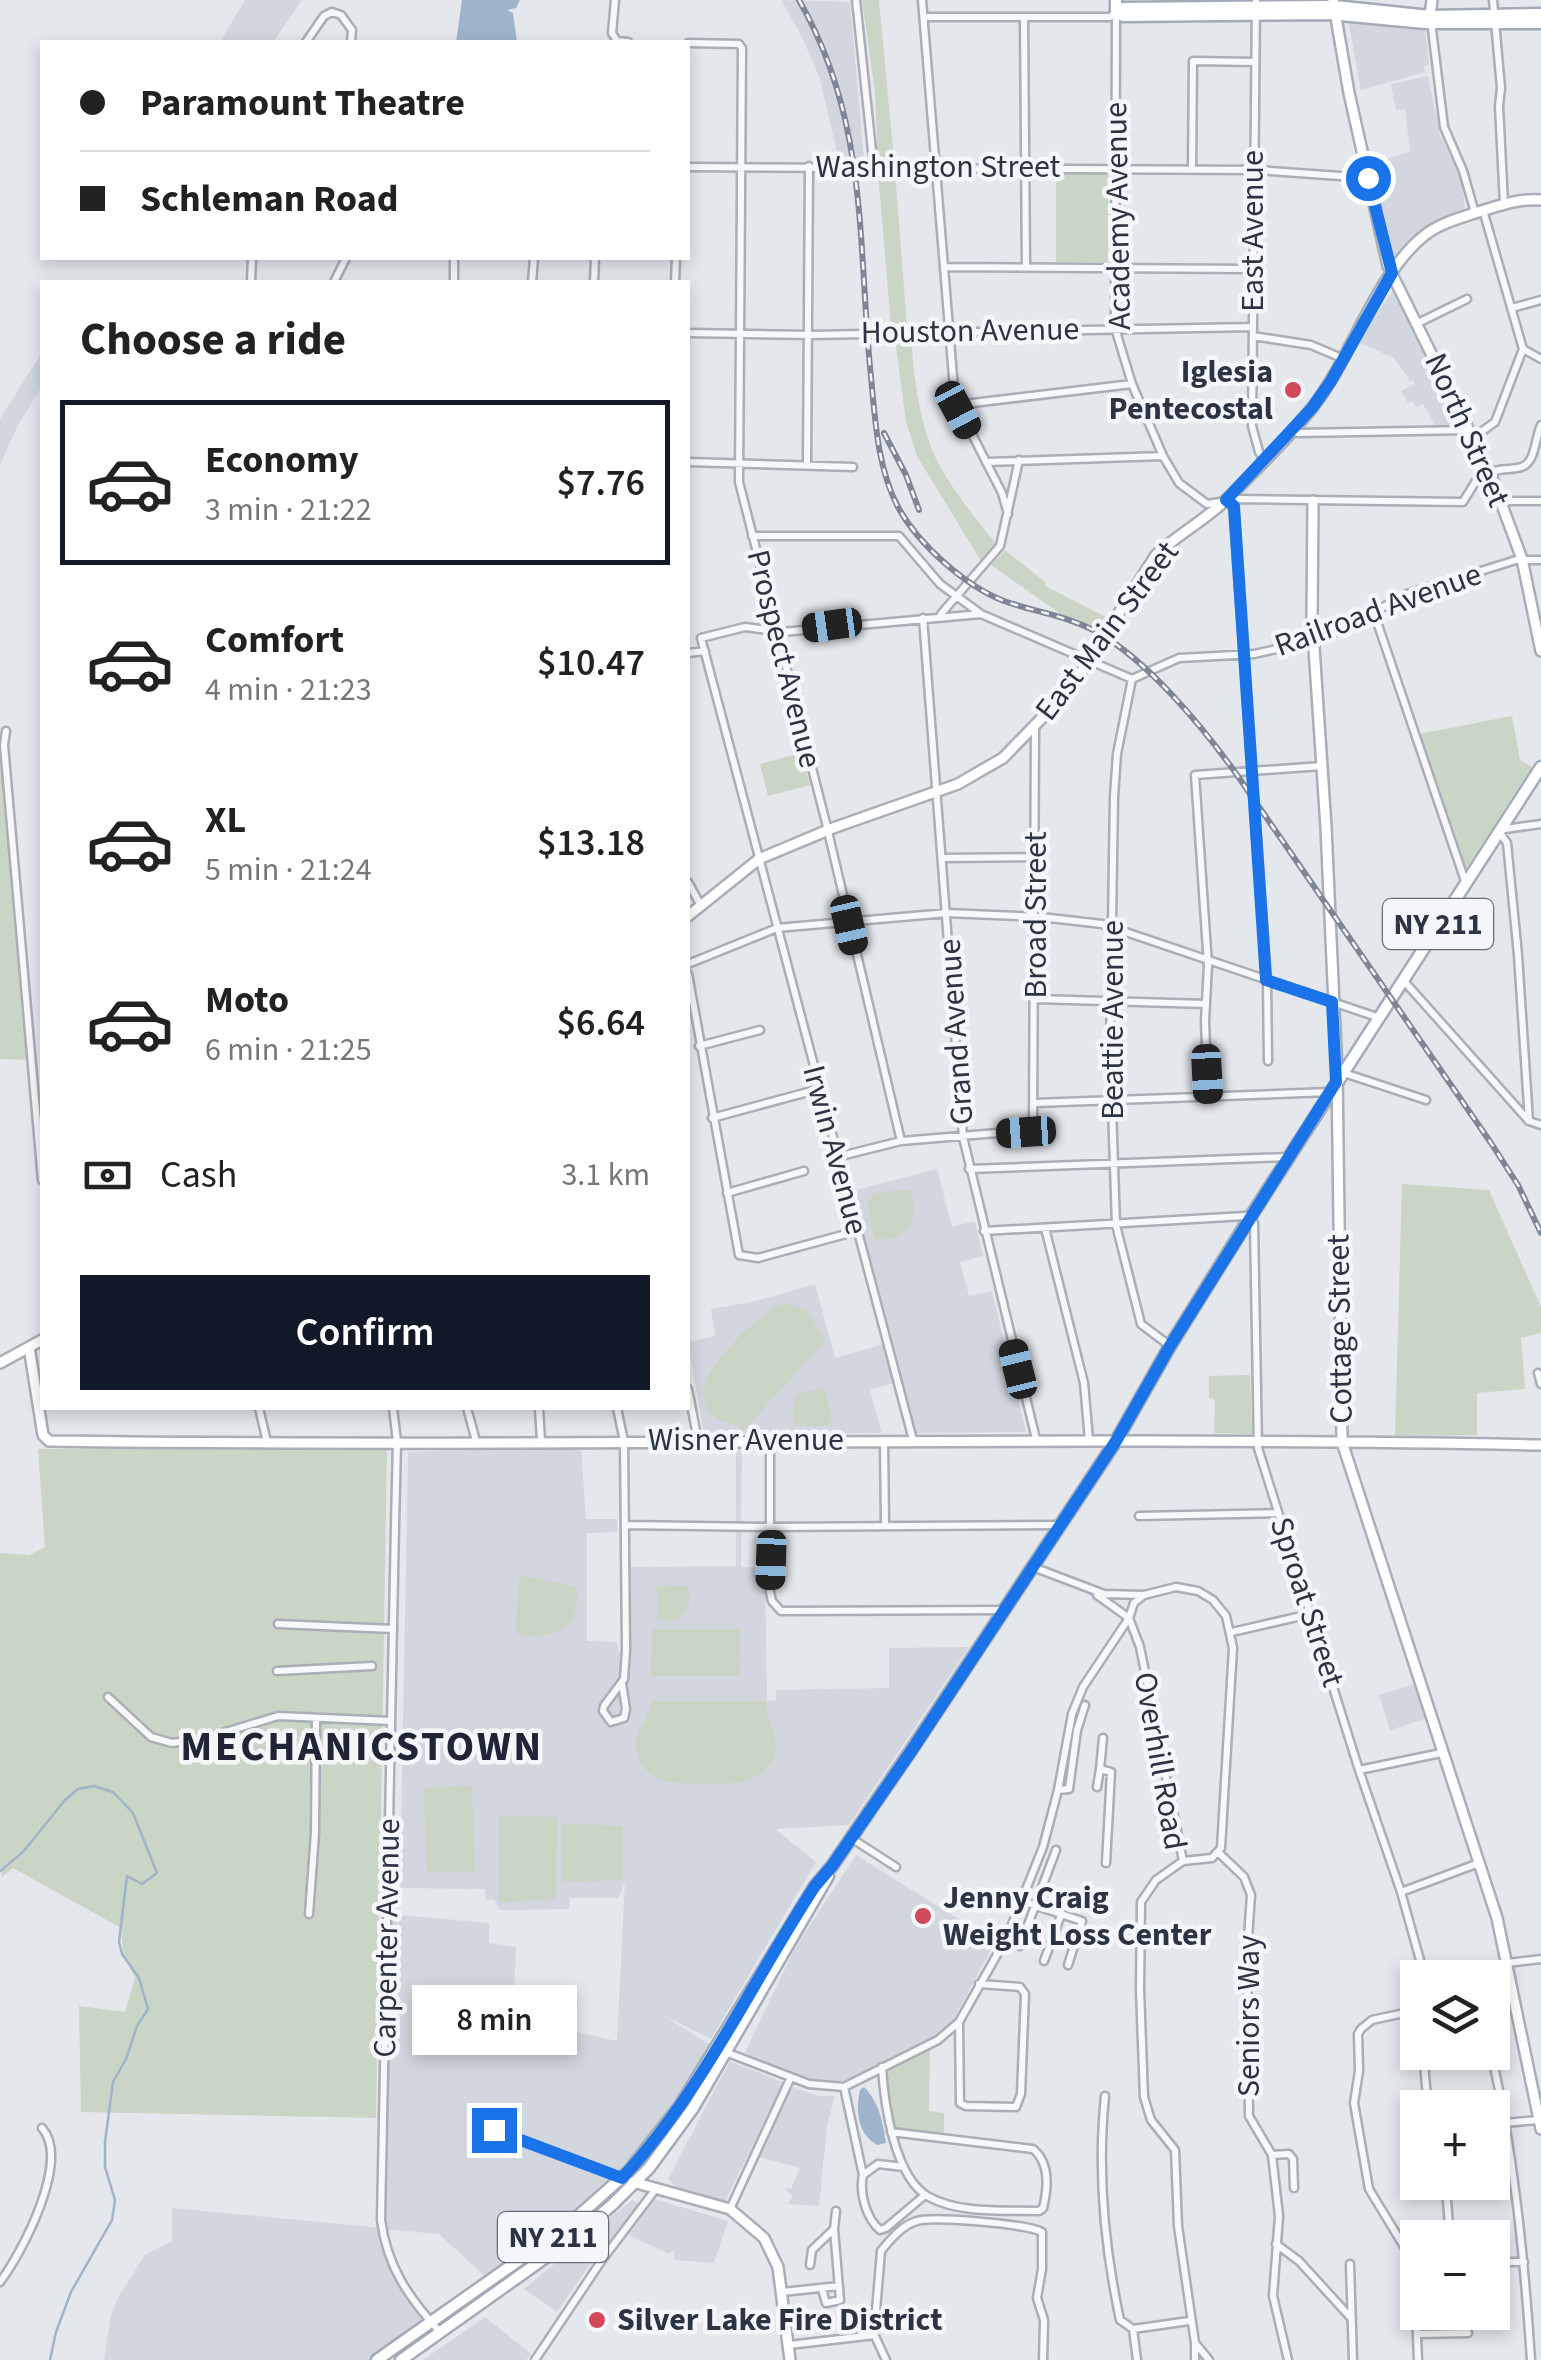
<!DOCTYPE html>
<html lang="en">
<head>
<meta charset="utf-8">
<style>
  :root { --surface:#fff; --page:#f2f2f2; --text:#222; --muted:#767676; --line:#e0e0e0; --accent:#111827 }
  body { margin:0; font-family:"Source Sans 3",sans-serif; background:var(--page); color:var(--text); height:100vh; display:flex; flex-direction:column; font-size:38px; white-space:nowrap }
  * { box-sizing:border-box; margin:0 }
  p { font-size:32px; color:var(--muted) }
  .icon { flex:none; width:55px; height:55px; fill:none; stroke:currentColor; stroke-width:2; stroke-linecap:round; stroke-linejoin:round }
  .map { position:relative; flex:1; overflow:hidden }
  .panel { position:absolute; left:40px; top:280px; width:650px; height:1130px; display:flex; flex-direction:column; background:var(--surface); border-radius:0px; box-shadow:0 5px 15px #0003 }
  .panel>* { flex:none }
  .guide { position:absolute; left:40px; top:40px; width:650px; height:220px; border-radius:0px; box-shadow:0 5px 15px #0003; display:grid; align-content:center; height:220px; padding:0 40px; background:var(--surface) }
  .fabs { position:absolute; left:1400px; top:1960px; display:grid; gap:20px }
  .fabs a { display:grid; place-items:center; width:110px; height:110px; border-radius:0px; background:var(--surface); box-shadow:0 5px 15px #0003; font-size:50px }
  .end { position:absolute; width:45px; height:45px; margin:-22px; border:12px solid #1a73e8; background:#fff; box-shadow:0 0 0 5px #fff }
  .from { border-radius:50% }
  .bubble { position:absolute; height:70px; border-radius:0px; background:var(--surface); box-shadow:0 5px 15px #0003; font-size:32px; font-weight:600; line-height:70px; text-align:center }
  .car { position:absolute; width:30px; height:60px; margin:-30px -15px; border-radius:12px; box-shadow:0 0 8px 2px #0007; background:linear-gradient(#222 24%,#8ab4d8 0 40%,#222 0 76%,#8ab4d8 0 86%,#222 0) }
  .guide b { display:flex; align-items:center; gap:35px; height:95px; font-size:38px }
  .guide b+b { border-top:2px solid var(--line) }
  .guide i { width:25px; height:25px; background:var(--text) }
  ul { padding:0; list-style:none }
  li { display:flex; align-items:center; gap:30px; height:165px; margin:0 20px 15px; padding:0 20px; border:5px solid transparent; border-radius:0px }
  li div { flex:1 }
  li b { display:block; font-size:38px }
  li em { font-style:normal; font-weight:600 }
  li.active { border-color:var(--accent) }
  li>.icon { width:90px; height:90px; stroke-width:1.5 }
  h2 { padding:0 40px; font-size:45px; line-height:120px }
  .pay { display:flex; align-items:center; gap:25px; height:110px; padding:0 40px; font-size:38px }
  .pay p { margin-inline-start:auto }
  .button { display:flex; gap:20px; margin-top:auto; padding:20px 40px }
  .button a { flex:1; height:115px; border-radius:0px; background:var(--accent); color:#fff; font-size:40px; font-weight:600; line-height:115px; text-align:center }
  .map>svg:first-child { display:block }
</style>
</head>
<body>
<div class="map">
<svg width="1541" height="2360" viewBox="0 0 1541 2360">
  <rect width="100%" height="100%" fill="#e4e7ec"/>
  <path fill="#d2d6de" d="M245,0H302L273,42H220Z
    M781,0L850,2L864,160H839L819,76L801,35Z
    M1348,19L1425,29L1429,65L1424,66L1425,72L1361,90Z
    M1428,76L1440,135L1462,181L1465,210L1425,226L1395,257L1384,230L1369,163L1410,152L1405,109L1396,110L1391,84Z
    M1394,289L1458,419L1457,423L1436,426L1423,404L1416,407L1413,401L1408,403L1401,391L1415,384L1413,380L1410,381L1394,358L1358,342Z
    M42,352V386L17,427L0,465V419Z
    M937,1169L952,1227L975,1221L983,1256L960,1262L969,1296L992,1291L1026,1432L917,1433L902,1380L870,1390L882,1433L742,1434L741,1567L765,1568L767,1701L776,1700V1690L889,1688V1648L969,1647L849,1825L775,1829L816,1862L711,2039L661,2014L715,2048L663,2130L622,2178L490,2281L439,2234L383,2229L393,2269L431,2322L378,2360H104L111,2315L117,2299L145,2255L172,2241V2208L382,2228L388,1914L489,1923V1943L516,1947L513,2018L617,2041L625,1882L618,1898H570L569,1909L500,1910L494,1900H486L485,1889L400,1888L408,1452L581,1447L586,1519H617V1532L587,1533V1641L617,1642L618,1652H629V1567L736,1566V1434H704L688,1342L715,1336L711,1309L752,1302L815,1284L835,1358L892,1342L852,1191Z
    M1414,1684L1425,1719L1390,1730L1379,1695Z
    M856,1855L995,1942L948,2030L937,2039L827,2088L752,2059L745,2052L795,1948Z
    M730,2061L784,2083L723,2205L684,2195L668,2179Z
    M793,2087L818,2096H835L827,2126L819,2206L787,2204L793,2197L785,2188L791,2189L800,2168L759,2157Z
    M654,2199L728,2221L714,2263L674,2260V2249L669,2254L629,2235Z
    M632,2200L640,2204L591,2263L557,2312L524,2289Z
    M485,2317L531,2354L526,2360H423Z"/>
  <path fill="#c9d6c5" d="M862,0H879L894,160L878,161L875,92Z
    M878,172H895L907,326H891Z
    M1056,174H1108V262H1056Z
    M895,339H911C914,375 918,413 931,447C943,479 973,515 996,544L981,561L917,456L906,422Z
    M1005,550L1045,582V586L1106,617L1098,632L1062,615L991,565Z
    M1512,716L1520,760L1532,767L1467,867L1463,868L1419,734Z
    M801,753L810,785L768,796L760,764Z
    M0,762L21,943L29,1060L0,1059Z
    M1402,1184L1489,1190L1541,1307V1333L1521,1338L1525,1389L1477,1393V1435L1395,1436Z
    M910,1189C920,1219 908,1242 874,1239L867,1202L875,1193Z
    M787,1303L807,1311L826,1340L743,1431C732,1419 714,1425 706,1406C703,1399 703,1390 705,1383C711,1362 765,1305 787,1303Z
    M1250,1375L1252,1434L1214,1433L1215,1400L1209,1398V1376Z
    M825,1388L832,1421L826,1426H794L793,1408L798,1394Z
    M387,1447L376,2118L81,2112L79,2006L125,2012L135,1978L123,1954L121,1928L13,1868L2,1877L0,1865V1553L29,1555L45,1547L38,1449Z
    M524,1576L576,1587C584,1628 550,1641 516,1634L519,1579Z
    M687,1586C695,1609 681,1627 657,1619V1587Z
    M652,1629H740L739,1676H651Z
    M651,1701H766C766,1720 780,1739 775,1754C772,1765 759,1777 748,1780C728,1786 672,1787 655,1777C645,1772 640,1762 637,1752C631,1731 651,1720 651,1701Z
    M472,1786L475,1871L427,1873L424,1788Z
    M499,1816L557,1817L556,1899L499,1902Z
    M564,1823L622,1826L623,1880L565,1882L562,1879L561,1826Z
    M930,2049L929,2111L944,2113V2133L899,2130L893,2126L889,2107L888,2071Z"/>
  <path fill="#9fb4cc" d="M462,0H520L516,8L507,10L513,13L517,42H456Z
    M864,2087C879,2102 883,2122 886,2143L877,2145C858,2134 855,2111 860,2090Z"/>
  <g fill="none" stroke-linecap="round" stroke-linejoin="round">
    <path stroke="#9fb4cc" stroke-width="2.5" d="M0,1871L23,1852L65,1800L78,1789L94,1786L113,1792L133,1813L157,1873L142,1884L127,1876L119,1942L122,1954L139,1978L148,2009L137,2026L126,2059L113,2082L105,2142V2167L115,2200L112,2220L71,2292L56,2332L50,2360"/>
    <g stroke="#a9aeb7" stroke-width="11">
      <path id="street" d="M615,0L612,33L617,41L628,42
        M856,0L874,169
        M922,0L955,401L1002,493L1008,514
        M1256,0L1252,426L1259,452L1264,459
        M1493,0L1501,88L1499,106L1504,204
        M924,17H1110L1116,12L1115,328L1132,384L1163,456L1179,483L1207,504L1239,499L1463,502L1485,466
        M1024,18L1026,268
        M1431,21L1444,127L1463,171L1475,213
        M306,42L324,16L332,12L341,15L352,30L351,42
        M688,43L739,44L742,48L739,482L826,823L901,1141
        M688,167L1257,170L1368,178
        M1192,169L1193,61L1255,62
        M1483,210L1523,349L1541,359
        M454,258V282
        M944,267L1253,269
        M251,282L252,258
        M334,282L346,258
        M532,282L534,258
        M594,282L595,258
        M675,282L676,258
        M1512,308L1541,300
        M1422,321L1467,299
        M688,333L810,335L1253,327
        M1253,336L1311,345L1344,359
        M956,405L1132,384
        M1293,431L1298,433L1470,430
        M1474,437L1495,422L1523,349
        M688,462L853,467
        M986,462L1163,456
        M807,464L809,166
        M1490,473C1504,464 1524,476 1532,456C1536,446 1537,434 1541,425
        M1228,501L1233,506L1267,980L1268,1061
        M1501,501H1541
        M752,536H899L940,584L981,614L1132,679L1179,658L1254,654L1313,641L1347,627L1407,594L1516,560H1541
        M1374,613L1465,881
        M941,614L1000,546L1019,460
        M923,618L963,1137L1036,1439
        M688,653L705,651
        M1132,679L1117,754L1114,797L1110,1048L1116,1225L1141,1324L1170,1346
        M6,731L4,745L42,1180
        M943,858L1036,857
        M688,882L700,904
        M688,964L777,928L947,913L1041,917L1102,924L1377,1017
        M688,974L739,1255L758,1258L857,1231
        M1403,980L1529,1121L1541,1125
        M1036,999L1206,1004
        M699,1046L760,1030
        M1344,1073L1426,1100
        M1208,1097L1205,1021L1208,965L1195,775L1322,766
        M1035,1103L1329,1092
        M712,1118L819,1089
        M1529,1121L1518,955L1507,843L1498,830L1541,824
        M837,1157L901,1141L1033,1130L1035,728
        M969,1169L1287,1157
        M727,1193L804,1171
        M1045,1228L1084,1383L1089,1440
        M984,1231L1245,1216L1254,1223L1258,1448L1359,1770L1401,1892L1425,1978
        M1538,1373L1541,1384
        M688,1389L698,1441
        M259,1408L267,1442
        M393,1408L397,1442L395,1525L381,2220C387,2267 409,2298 440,2332
        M467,1408L476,1441
        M539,1408L541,1441
        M617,1408L624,1441L626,1650L624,1679L604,1706L603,1711L611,1722L624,1718L626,1709L622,1683
        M913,1440L701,638L745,627L782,632L981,614
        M770,1441V1592L772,1601L781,1611L1004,1610
        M884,1441L885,1524
        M1139,1516L1278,1513
        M625,1525L772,1527L1059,1525
        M1033,1567L1104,1594L1144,1595L1176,1587L1198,1591L1213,1600L1226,1616L1233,1648L1221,1848L1212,1858L1183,1861
        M1097,1595L1129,1618L1140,1647L1183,1861
        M278,1624L393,1629
        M1232,1632L1310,1614
        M277,1671L372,1666
        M108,1697L151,1737L172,1743L206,1738L278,1716L391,1721
        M1103,1738L1100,1769L1111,1772L1106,1863
        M1359,1770L1441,1753
        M1097,1787L1100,1769
        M1058,1790L1069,1789L1077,1730L1085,1705
        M851,1838L896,1867
        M1219,1853L1244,1877L1251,1895L1247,1952L1249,2116L1272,2155L1279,2216L1273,2296L1288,2360
        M1183,1861L1156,1880L1141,1902L1140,1990L1144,2097L1151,2120L1175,2150L1178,2226L1195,2343V2360
        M1401,1892L1479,1863
        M1022,1901L1082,1921L1068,1965
        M309,1914L315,1833L316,1718
        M1020,1946L1056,1850
        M1044,1961L1061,1915
        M1507,1963L1541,1959
        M1418,2010L1372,2020L1361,2029L1358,2034L1359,2071L1354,2103L1369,2189L1414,2263L1418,2360
        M959,2022L960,2103L966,2106L1016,2107L1021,2094L1025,1994L1020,1987L979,1984
        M715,2048L809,2084L844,2087L938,2040L959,2022L1007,1937L1043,1847L1058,1790L1072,1714L1083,1687L1129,1618L1134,1603L1144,1595
        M1491,2052C1514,2154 1524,2256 1531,2360
        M1423,2053L1428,2108
        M882,2067C884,2102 894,2178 929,2197C960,2214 1005,2210 1039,2211L1043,2208C1048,2188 1050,2163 1033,2149L891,2132
        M844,2087L863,2175
        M1105,2096C1097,2172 1104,2245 1120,2320L1133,2329L1137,2360
        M1492,2124L1539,2120
        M494,2130L622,2178
        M1272,2155L1289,2154L1293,2159L1294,2188
        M904,2167L878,2164L863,2175C859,2193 866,2218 880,2230L886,2228L925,2195
        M1446,2188L1450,2238
        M730,2209L791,2077
        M1276,2244L1299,2261L1351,2318
        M1492,2262H1524
        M1350,2264L1353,2360
        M810,2265L812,2250L834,2229L836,2211
        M0,2282C22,2253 71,2160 42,2128
        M822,2289L826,2303L840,2300L834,2229
        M782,2292L839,2286
        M1133,2329L1189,2321
        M1417,2334L1468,2333
        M1196,2344L1209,2360
        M789,2345L875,2335
        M535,2360L602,2260L655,2190
        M886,2360L874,2334L881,2251C890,2240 902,2225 917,2221C932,2216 1028,2224 1042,2232V2269L1037,2298L1044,2320L1043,2360"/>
    </g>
    <g stroke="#a9aeb7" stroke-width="14">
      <path id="secondary" d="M1333,0L1349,93L1388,266L1490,473L1522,559L1541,651
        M1430,16L1432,0
        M1313,501L1312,618L1326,827L1337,1071L1342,1442L1497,1918L1541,2129
        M688,916L759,859L833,828L958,784L1003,758L1071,688L1156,555C1178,534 1207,519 1228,498C1257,469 1287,439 1312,408C1351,359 1377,272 1425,235C1440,223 1463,217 1481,211C1501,205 1521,198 1541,200
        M29,1347L43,1435L49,1441C546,1448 1044,1435 1541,1445
        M0,1363L42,1340
        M633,2182L730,2209L764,2238L778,2267L790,2360"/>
    </g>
    <g stroke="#a3abb8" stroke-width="15">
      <path id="primary" d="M1116,0V12L1123,16L1330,14L1425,23H1541
        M1121,13L1123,8L1335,6L1430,16L1541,14
        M377,2360L566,2227L629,2171L680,2106L815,1886L832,1866L914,1746L1116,1441L1170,1346L1249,1219L1541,767
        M401,2360L577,2235L613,2204L649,2168L693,2108L828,1876"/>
    </g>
    <use href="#street" stroke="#f7f8fa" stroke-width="6"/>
    <use href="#secondary" stroke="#fff" stroke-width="9"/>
    <use href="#primary" stroke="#fff" stroke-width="10"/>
    <g stroke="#7d8696" stroke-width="6">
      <path id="rail" d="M799,0C867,119 858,236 870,367C875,414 876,465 898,507C918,544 965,586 1004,601C1035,612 1068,616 1097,632C1148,661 1201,725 1235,772L1491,1143L1518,1185L1541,1233
        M884,433L906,475L919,510"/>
    </g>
    <use href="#rail" stroke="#f4f6f9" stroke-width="2.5" stroke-dasharray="8" stroke-linecap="butt"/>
  </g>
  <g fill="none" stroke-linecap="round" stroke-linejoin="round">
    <path stroke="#1a73e8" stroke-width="12" d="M494,2130L622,2178C701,2094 752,1982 815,1886L832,1866L912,1750L1116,1441L1170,1346L1336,1082L1332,1002L1266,980L1234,506L1226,500L1312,408L1331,381L1392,273L1368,178"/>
  </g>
  <g fill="#d1495b" stroke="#f4f6f9" stroke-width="4">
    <circle cx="1293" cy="390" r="10"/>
    <circle cx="923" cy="1916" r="10"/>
    <circle cx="597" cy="2320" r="10"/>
  </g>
  <g text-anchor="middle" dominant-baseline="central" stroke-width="9" stroke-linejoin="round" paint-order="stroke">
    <g fill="#f4f6f9" stroke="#676e7b" stroke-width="2.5">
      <rect x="1383" y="899" width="110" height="50" rx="8"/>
      <rect x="498" y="2212" width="110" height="50" rx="8"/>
    </g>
    <g font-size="30" font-weight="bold" fill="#2b3445">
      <text x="1438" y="924">NY 211</text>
      <text x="553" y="2237">NY 211</text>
    </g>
    <g font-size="32" fill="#2b3445" stroke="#f4f6f9">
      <text x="938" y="167">Washington Street</text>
      <text transform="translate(1118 216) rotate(-91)">Academy Avenue</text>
      <text transform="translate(1253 231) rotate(-90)">East Avenue</text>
      <text transform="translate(970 331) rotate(-1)">Houston Avenue</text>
      <text transform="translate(1467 430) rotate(66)">North Street</text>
      <text transform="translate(1378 610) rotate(-20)">Railroad Avenue</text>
      <text transform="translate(1107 631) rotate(-53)">East Main Street</text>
      <text transform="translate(784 659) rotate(76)">Prospect Avenue</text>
      <text transform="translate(1036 915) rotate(-90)">Broad Street</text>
      <text transform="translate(1113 1020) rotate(-90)">Beattie Avenue</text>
      <text transform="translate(956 1032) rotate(-94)">Grand Avenue</text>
      <text transform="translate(835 1150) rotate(75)">Irwin Avenue</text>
      <text transform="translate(1340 1329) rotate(-91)">Cottage Street</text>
      <text x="746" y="1440">Wisner Avenue</text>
      <text transform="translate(1307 1602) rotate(72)">Sproat Street</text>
      <text transform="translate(1160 1761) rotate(80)">Overhill Road</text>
      <text transform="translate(387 1938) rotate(-89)">Carpenter Avenue</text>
      <text transform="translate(1249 2016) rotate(-90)">Seniors Way</text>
    </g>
    <g font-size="32" font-weight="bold" fill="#2b3445" stroke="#f4f6f9" text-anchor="start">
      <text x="1273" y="372" text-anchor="end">Iglesia<tspan x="1273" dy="37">Pentecostal</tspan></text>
      <text x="943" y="1898">Jenny Craig<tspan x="943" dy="37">Weight Loss Center</tspan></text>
      <text x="617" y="2320">Silver Lake Fire District</text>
    </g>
    <g font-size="42" font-weight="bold" letter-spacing="2.5" fill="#1d2536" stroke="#f4f6f9">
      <text x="362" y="1747">MECHANICSTOWN</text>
    </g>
  </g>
</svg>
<div class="fabs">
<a><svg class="icon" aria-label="layers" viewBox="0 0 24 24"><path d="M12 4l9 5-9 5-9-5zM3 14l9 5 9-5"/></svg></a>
<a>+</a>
<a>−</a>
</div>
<i class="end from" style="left:1368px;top:178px"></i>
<i class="end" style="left:494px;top:2130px"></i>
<div class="bubble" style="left:412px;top:1985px;width:165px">8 min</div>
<i class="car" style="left:958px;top:410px;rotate:152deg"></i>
<i class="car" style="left:832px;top:625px;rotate:262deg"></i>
<i class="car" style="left:849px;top:925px;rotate:167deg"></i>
<i class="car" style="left:1207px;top:1074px;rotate:177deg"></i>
<i class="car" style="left:1026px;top:1132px;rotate:266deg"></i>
<i class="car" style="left:1018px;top:1369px;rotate:346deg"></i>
<i class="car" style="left:771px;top:1560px;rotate:182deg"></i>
<div class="guide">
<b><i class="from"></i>Paramount Theatre</b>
<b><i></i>Schleman Road</b>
</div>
<section class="panel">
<h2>Choose a ride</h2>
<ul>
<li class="active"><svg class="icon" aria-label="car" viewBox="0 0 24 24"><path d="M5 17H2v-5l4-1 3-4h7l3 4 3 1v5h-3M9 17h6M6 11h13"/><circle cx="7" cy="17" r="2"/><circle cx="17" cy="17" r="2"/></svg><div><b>Economy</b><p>3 min · 21:22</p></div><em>$7.76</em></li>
<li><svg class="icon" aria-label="car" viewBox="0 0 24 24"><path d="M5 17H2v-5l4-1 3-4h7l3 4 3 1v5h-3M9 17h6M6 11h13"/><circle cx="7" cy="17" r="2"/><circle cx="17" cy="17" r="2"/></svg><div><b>Comfort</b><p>4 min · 21:23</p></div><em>$10.47</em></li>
<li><svg class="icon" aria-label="car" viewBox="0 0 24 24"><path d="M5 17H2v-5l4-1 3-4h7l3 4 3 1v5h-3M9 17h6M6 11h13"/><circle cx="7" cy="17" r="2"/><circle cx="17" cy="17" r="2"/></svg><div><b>XL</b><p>5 min · 21:24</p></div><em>$13.18</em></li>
<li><svg class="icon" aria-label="car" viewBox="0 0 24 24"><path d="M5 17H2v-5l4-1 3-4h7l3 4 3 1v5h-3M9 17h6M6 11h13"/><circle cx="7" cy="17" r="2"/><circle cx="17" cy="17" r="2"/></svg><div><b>Moto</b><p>6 min · 21:25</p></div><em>$6.64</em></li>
</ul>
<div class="pay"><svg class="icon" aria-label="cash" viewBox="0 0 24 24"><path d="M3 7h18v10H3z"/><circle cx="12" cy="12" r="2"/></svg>Cash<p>3.1 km</p></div>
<div class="button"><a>Confirm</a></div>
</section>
</div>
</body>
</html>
